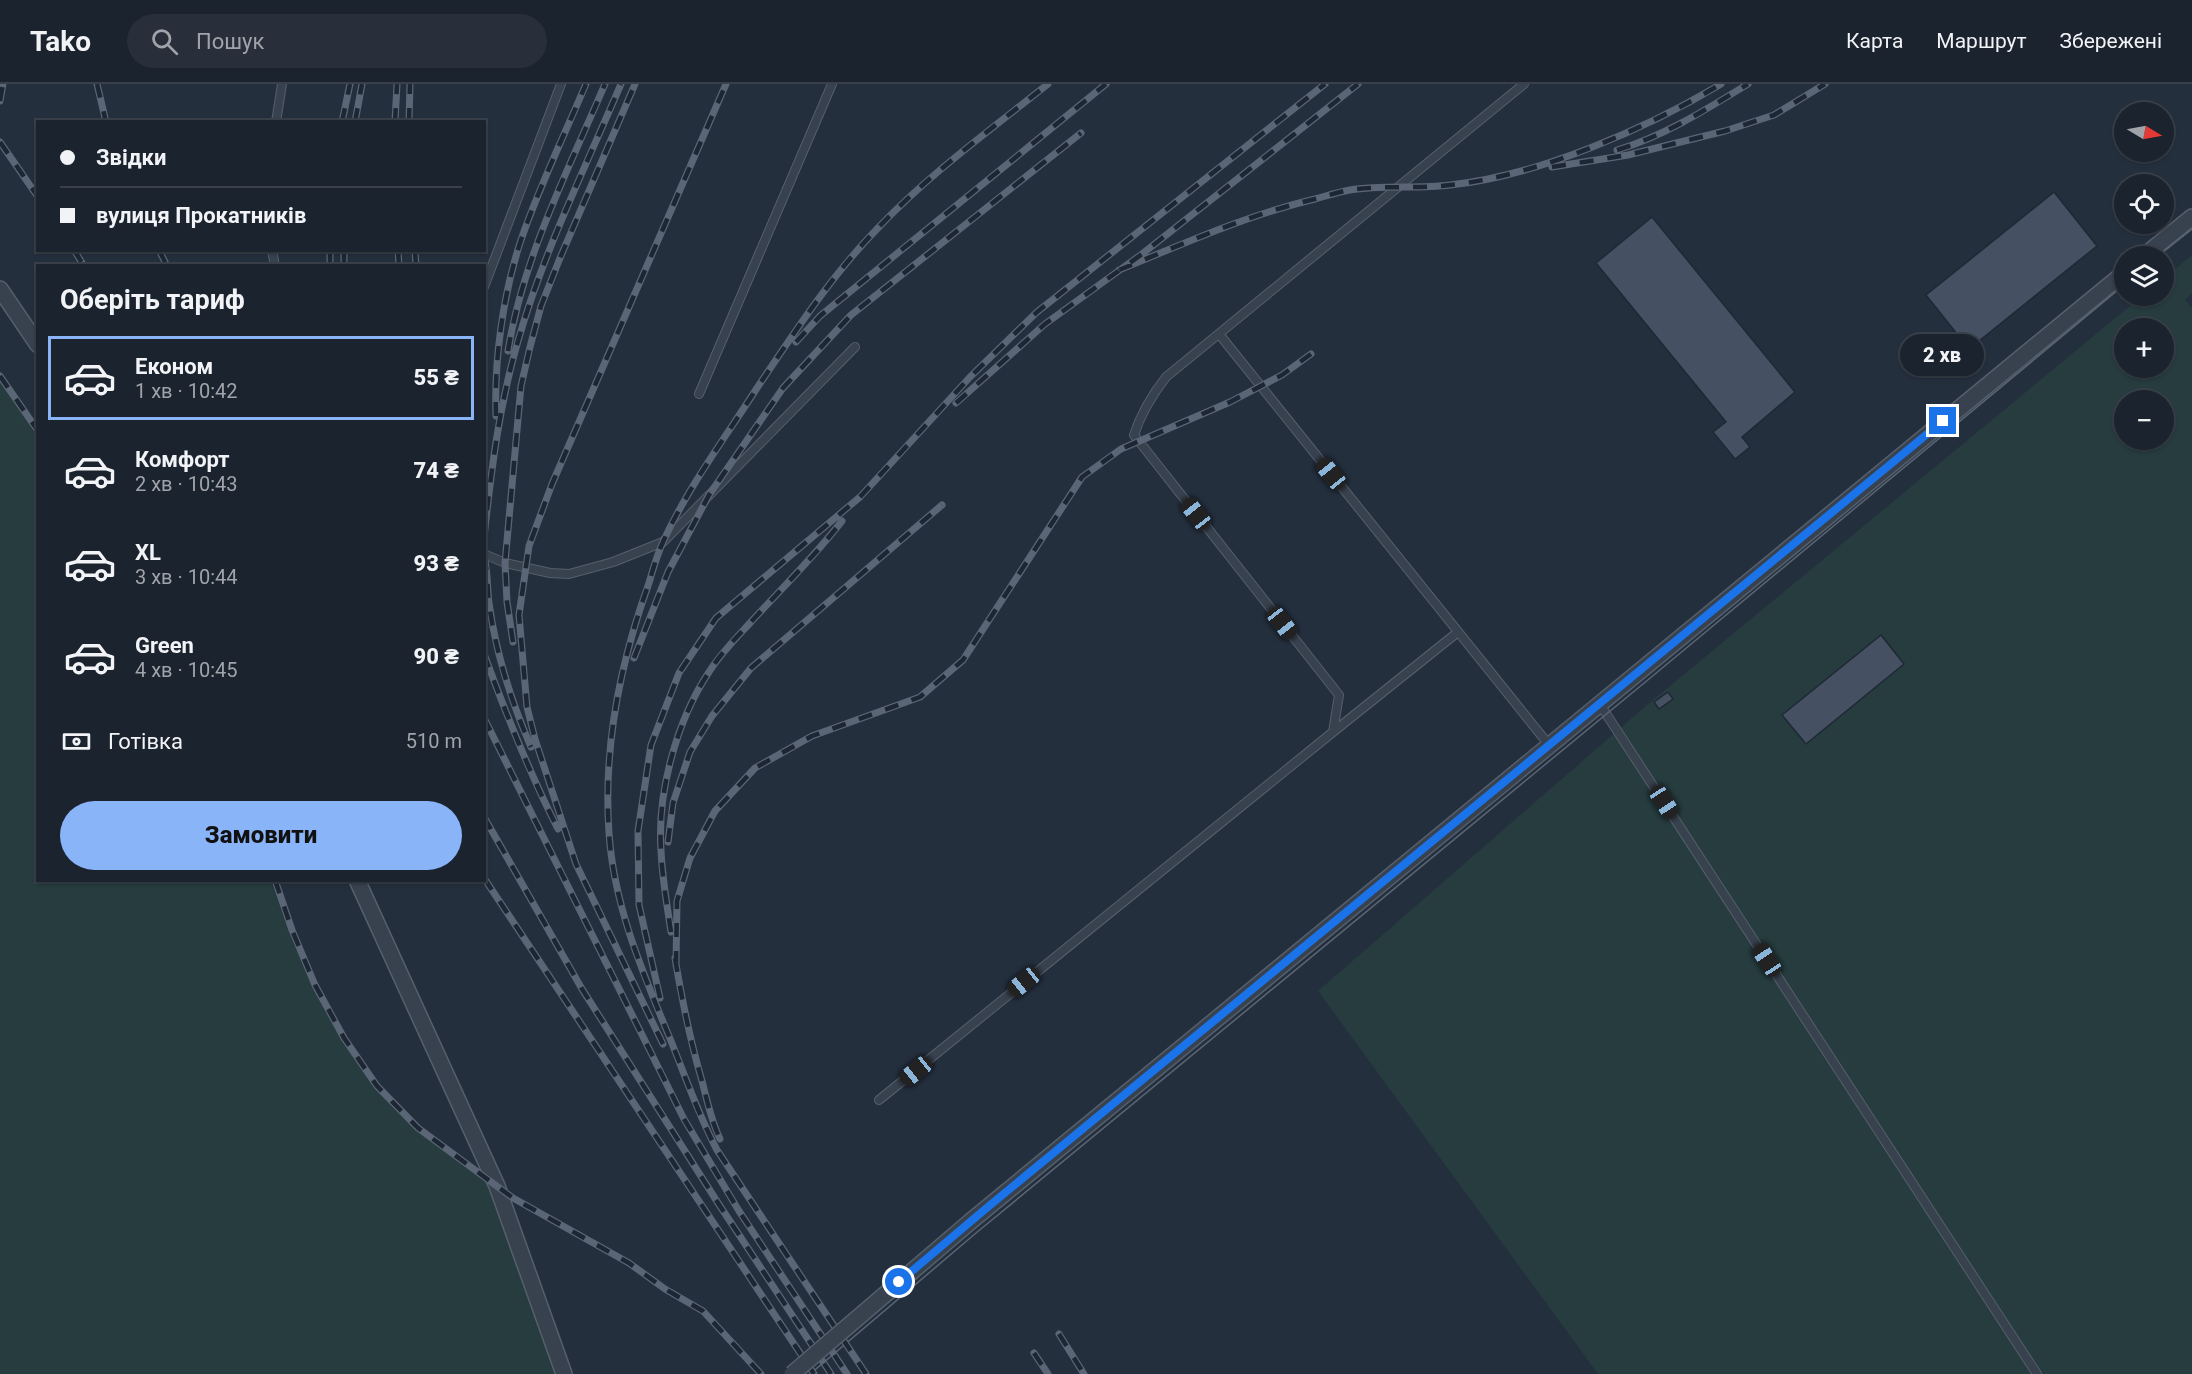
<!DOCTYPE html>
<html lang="uk">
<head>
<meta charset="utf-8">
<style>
  :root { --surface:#1b232e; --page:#282f3a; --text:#f1f3f6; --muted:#a0a4aa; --line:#39404a; --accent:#8ab4f8 }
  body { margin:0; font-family:Roboto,sans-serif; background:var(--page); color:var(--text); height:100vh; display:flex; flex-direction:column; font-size:22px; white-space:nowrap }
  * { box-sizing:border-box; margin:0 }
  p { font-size:20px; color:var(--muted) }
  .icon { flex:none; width:33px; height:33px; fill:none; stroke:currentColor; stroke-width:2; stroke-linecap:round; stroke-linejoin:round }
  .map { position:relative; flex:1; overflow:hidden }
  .side { position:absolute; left:36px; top:180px; width:450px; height:618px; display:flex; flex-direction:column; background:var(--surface); border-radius:0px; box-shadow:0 2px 4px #0004,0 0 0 2px var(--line) }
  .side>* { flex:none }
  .guide { position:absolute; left:36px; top:36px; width:450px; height:132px; border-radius:0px; box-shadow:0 2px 4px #0004,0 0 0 2px var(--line); display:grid; align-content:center; height:132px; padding:0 24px; background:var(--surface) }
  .needle { width:39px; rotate:100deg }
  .buttons { position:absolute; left:2114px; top:18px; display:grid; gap:12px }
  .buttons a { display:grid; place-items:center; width:60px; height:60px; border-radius:50%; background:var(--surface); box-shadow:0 2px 4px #0004,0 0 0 2px var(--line); font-size:30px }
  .end { position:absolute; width:27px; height:27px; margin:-14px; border:8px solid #1a73e8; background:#fff; box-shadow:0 0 0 3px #fff }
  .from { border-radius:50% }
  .bubble { position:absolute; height:42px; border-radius:21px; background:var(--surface); box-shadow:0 2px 4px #0004,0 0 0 2px var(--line); font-size:20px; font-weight:800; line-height:42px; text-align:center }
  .car { position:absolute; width:18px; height:36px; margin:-18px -9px; border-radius:8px; box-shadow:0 0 4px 2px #0007; background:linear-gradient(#222 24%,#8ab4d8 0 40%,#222 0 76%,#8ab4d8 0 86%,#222 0) }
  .guide b { display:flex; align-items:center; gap:21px; height:57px; font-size:22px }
  .guide b+b { border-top:2px solid var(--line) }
  .guide i { width:15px; height:15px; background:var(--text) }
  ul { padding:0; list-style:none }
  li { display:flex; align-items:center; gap:18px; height:84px; margin:0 12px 9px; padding:0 12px; border:3px solid transparent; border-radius:0px }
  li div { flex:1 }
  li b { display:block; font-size:22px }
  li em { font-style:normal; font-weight:800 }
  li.current { border-color:var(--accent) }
  li>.icon { width:54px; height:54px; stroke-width:1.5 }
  h2 { padding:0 24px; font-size:27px; line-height:72px }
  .pay { display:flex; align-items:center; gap:15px; height:66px; padding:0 24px; font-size:22px }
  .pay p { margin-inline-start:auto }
  .button { display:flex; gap:12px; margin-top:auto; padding:12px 24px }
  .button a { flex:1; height:69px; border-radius:36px; background:var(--accent); color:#111; font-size:24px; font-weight:800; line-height:69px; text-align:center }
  header { display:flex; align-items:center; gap:36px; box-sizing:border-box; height:84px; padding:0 30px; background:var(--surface); border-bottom:2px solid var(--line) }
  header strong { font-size:28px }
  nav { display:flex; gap:33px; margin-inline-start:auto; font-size:21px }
  .search { width:420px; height:54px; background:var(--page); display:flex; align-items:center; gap:15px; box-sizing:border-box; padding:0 21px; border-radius:33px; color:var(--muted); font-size:22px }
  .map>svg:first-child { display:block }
</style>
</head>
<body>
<header>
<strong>Tako</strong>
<div class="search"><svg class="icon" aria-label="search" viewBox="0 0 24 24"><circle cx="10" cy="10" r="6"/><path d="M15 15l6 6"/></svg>Пошук</div>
<nav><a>Карта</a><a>Маршрут</a><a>Збережені</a></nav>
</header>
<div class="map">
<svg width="2192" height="1290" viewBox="0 0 2192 1290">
  <rect width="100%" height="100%" fill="#242f3e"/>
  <path fill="#263c3f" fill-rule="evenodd" d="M2192,171V209L2185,216L2192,224V1290H1598L1318,907L1648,620L2142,212H2163V195ZM2124,244H2163V284H2124ZM2124,316H2163V356H2124Z
    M0,296L37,353L38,796L271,797L289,848L313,902L342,956L375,1003L417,1047L494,1105L558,1290H0Z"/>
  <path fill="#455162" stroke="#1f2835" stroke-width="1.5" d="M2054,108L2097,162L1969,265L1926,211Z
    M1652,133L1795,308L1742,353L1750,363L1735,375L1713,348L1726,338L1596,179Z
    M1881,551L1904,580L1806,660L1782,631Z
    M1668,608L1673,615L1659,625L1654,618Z"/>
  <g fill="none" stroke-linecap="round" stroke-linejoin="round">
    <g stroke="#565f6c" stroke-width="10">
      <path id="lane" d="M276,38L282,0
        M272,166L275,182
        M484,203L561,0
        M1219,250L1549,661
        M699,310L832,0
        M484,470L505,479L550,489L569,490L613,478L663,458L855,263
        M1599,619L2037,1290
        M1333,648L1458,548
        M879,1016L1333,648L1339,611L1134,351C1141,329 1152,311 1166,293L1524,0"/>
    </g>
    <g stroke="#565f6c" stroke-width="18">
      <path id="street" d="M2144,172L2192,133
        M0,205L38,261
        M357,796L497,1102L564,1290
        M971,1137L2124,189"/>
    </g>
    <use href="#lane" stroke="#38414e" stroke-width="8"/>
    <use href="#street" stroke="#38414e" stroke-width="15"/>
    <path stroke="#5a6575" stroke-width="1.5" d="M2158,172L2192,145
      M810,1290L976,1149L1649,595L2124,201"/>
    <g stroke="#5a6575" stroke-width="7">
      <path id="rail" d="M97,0L106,38
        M0,17L3,0
        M342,38L350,0
        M355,38L362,0
        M395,38L397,0
        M409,38L410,0
        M0,58L38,113
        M1617,66C1664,52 1707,25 1748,0
        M1552,83L1628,71L1725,47L1774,31L1825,0
        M74,166L84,182
        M159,166L167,182
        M330,166V182
        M344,166V182
        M398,166L399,182
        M415,166L416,182
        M1119,186C1183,160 1247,131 1315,115C1326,112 1338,108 1350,106C1383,101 1417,105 1450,101C1537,92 1646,45 1721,0
        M796,258L820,232L1106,0
        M508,267C523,173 568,87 605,0
        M0,292L38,347
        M956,319L1045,240L1142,170L1358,0
        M496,332C494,276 503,210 521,156C539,103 564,52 586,0
        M484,454C491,388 499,322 518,257C543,169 585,84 621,0
        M484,472C488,487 487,504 489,519C496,570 511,617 531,663
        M513,558L507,518L505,479L521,302L530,263L541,222L560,174L635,0
        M484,570C506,630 529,688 558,745
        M634,574L668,488L709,411L783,304L851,231L1081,49
        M484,634L684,1035L739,1127L847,1290
        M484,733L582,905L718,1119L831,1290
        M668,758L673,719L690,668L712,632L751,584L942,421
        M484,794L814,1290
        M275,796L292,846L315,901L344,954L377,1002L418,1044L513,1114L629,1179L665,1205L703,1227L761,1290
        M671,848C667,821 662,793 661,766C657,708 677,636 709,588C720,570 736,554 750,539C781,505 814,473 842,437
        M675,874C682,916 690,956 702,997C707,1016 711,1036 720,1055
        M676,881L677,817L690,774L715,727L755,684L812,652L920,613L963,576L1082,393L1121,365L1230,318L1282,291L1311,270
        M660,914L639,821L638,747L651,661L679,589L716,534L860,413L970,293L1037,228L1325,0
        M663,960L576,780L535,655L527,623L519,531L529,462L552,400L726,0
        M1059,1250L1084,1290
        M1034,1269L1048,1290
        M866,1290L717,1066C698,1030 686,994 671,957C643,889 614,823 609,749C603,664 620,579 649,499C653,485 657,471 663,458C688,403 725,354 757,304C794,249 831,192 877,145C928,91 990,46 1048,0"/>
    </g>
    <use href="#rail" stroke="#1d2633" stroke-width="4.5" stroke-dasharray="14" stroke-linecap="butt"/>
    <g stroke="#565f6c" stroke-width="18" stroke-linecap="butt">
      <path id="street-bridge" d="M792,1290L971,1137"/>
    </g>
    <use href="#street-bridge" stroke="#38414e" stroke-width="15"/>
  </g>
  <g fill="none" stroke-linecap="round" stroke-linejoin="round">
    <path stroke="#1a73e8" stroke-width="8" d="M899,1198L989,1122L1943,337"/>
  </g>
</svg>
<div class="buttons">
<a><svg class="needle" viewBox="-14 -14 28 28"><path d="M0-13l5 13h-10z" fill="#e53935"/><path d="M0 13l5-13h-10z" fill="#a0a4aa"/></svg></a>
<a><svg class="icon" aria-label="locate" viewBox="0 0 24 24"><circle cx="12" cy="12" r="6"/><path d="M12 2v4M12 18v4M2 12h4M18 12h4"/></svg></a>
<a><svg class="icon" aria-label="layers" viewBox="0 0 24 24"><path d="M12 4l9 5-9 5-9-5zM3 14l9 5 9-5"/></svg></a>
<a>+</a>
<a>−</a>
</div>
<i class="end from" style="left:899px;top:1198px"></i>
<i class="end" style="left:1943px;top:337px"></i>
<div class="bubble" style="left:1900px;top:250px;width:84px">2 хв</div>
<i class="car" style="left:1331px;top:390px;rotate:321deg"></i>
<i class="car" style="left:1196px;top:430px;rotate:322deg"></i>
<i class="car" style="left:1282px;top:539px;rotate:142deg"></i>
<i class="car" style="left:1664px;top:718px;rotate:147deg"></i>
<i class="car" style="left:1767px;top:876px;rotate:327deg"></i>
<i class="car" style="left:1024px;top:898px;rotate:231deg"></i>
<i class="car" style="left:916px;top:987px;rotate:231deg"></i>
<div class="guide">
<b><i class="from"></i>Звідки</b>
<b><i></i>вулиця Прокатників</b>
</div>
<section class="side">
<h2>Оберіть тариф</h2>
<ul>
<li class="current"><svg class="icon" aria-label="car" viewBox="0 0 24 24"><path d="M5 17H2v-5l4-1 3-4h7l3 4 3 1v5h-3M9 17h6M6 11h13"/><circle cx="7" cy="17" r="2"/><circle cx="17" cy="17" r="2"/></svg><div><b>Економ</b><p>1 хв · 10:42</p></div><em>55 ₴</em></li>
<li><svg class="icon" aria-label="car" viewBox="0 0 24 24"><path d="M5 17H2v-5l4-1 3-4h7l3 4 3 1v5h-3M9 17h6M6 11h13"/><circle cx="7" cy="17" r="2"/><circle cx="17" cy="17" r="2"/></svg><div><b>Комфорт</b><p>2 хв · 10:43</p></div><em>74 ₴</em></li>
<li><svg class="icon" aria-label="car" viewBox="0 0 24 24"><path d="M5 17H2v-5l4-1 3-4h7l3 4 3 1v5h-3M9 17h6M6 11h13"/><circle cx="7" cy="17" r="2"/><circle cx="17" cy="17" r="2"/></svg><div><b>XL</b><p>3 хв · 10:44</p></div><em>93 ₴</em></li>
<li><svg class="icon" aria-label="car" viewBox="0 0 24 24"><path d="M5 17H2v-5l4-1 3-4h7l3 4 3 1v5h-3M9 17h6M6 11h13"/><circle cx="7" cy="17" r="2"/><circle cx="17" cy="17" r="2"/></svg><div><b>Green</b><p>4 хв · 10:45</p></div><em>90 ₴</em></li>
</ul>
<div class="pay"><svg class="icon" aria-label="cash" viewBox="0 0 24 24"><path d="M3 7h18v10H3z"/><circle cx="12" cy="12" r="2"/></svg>Готівка<p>510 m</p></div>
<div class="button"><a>Замовити</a></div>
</section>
</div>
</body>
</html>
